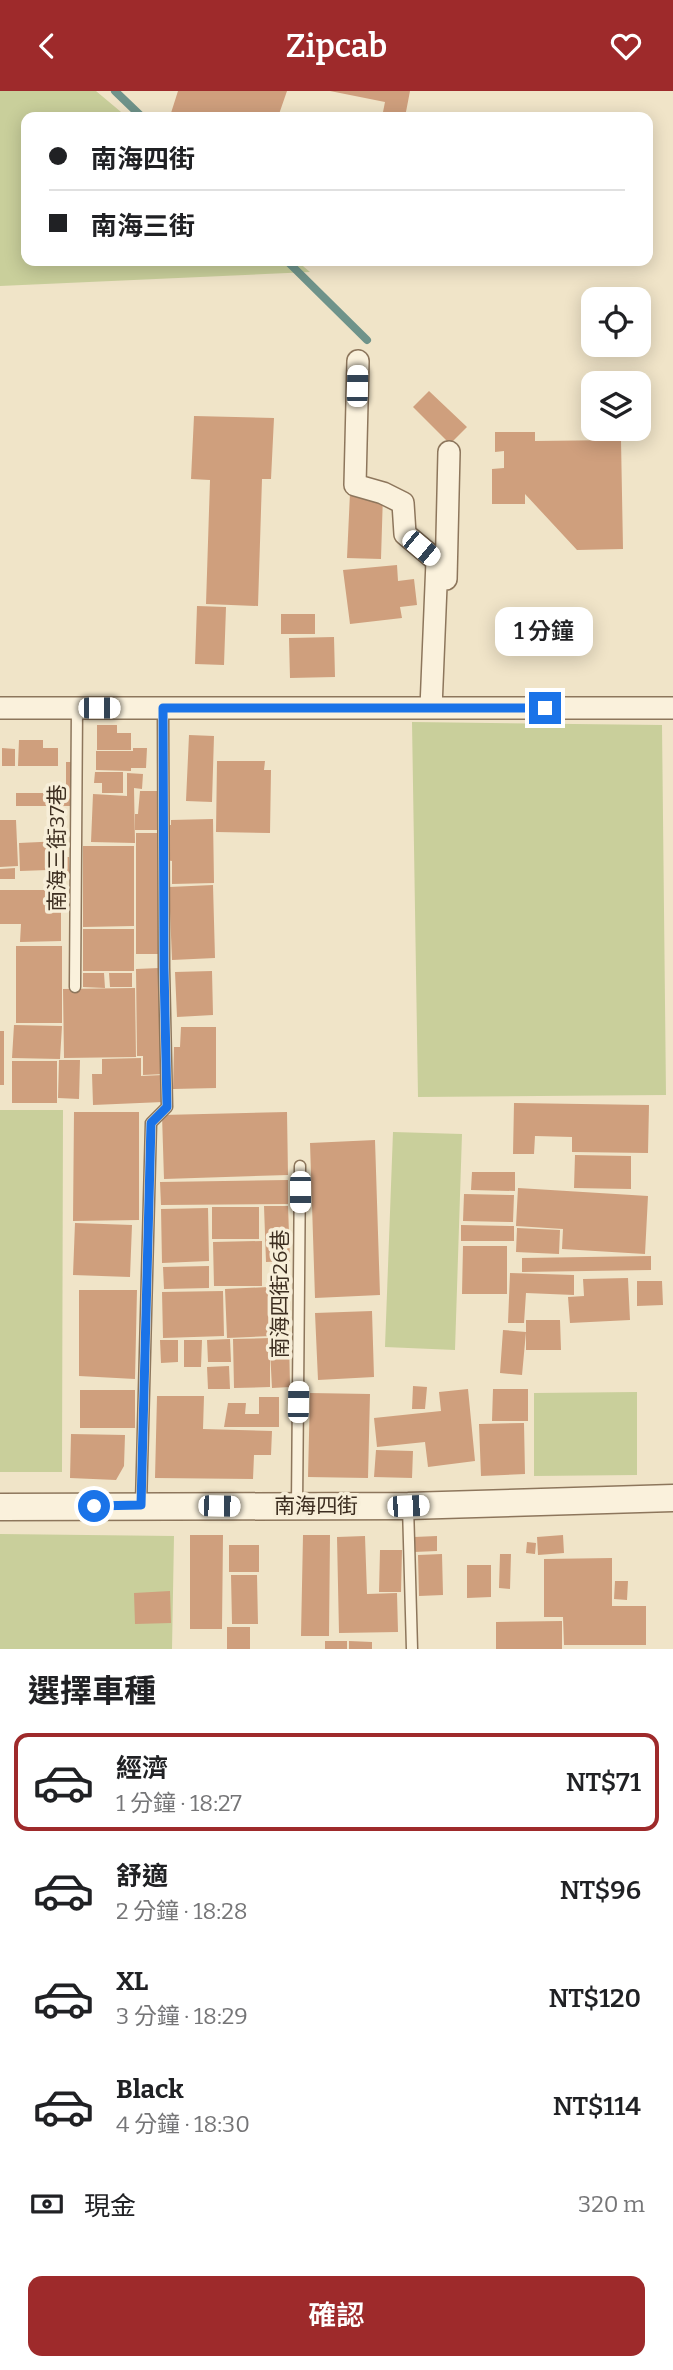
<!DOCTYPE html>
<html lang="zh-TW">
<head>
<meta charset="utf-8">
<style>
  :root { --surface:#fff; --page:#f2f2f2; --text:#202124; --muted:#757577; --line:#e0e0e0; --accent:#9e2a2b }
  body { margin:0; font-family:Bitter,"Noto Sans TC",serif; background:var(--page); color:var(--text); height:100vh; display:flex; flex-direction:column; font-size:26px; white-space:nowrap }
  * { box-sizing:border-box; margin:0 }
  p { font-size:23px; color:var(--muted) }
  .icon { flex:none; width:38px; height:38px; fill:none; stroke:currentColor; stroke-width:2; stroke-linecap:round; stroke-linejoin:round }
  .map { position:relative; height:1558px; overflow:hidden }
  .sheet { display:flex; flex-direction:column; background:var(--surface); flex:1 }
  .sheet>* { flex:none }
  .banner { position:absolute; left:21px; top:21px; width:632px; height:154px; border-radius:14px; box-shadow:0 4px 18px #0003; display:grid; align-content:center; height:154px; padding:0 28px; background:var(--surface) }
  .buttons { position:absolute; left:581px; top:196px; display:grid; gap:14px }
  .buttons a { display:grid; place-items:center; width:70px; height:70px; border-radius:14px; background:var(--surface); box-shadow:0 4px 18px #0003; font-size:35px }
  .end { position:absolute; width:32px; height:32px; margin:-16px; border:9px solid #1a73e8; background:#fff; box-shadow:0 0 0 4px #fff }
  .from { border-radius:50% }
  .bubble { position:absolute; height:49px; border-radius:14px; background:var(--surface); box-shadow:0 4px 18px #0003; font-size:23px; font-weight:600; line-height:49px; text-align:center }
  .car { position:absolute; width:21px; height:42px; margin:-21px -10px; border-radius:9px; box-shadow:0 0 5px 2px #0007; background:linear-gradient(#fff 24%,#345 0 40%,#fff 0 76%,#345 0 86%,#fff 0) }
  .banner b { display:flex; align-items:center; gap:24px; height:66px; font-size:26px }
  .banner b+b { border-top:2px solid var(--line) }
  .banner i { width:18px; height:18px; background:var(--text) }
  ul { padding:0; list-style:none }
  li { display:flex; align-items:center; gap:21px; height:98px; margin:0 14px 10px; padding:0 14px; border:4px solid transparent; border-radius:14px }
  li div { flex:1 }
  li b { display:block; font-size:26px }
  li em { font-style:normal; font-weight:600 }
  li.current { border-color:var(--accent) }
  li>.icon { width:63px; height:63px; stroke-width:1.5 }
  h2 { padding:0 28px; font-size:32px; line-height:84px }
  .pay { display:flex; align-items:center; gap:18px; height:77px; padding:0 28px; font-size:26px }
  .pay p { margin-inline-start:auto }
  .primary-button { display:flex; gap:14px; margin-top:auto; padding:14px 28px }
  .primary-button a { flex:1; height:80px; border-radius:14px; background:var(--accent); color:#fff; font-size:28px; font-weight:600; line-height:80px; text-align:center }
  header { display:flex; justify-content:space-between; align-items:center; height:91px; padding:0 28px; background:var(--accent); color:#fff; font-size:32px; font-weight:600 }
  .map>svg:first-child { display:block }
</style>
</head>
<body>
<header><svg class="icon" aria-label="back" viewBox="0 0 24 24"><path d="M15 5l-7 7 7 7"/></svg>Zipcab<svg class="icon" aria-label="heart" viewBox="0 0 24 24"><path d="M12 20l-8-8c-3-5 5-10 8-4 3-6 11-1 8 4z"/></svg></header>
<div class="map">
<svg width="673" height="1558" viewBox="0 0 673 1558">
  <rect width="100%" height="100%" fill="#f0e4c8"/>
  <path fill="#c9cf9b" d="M0,0H96L127,26H26V170H297L310,181L0,195Z
    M412,631L662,634L666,1004L418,1006Z
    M0,1019H63L62,1381H0Z
    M393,1041L462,1043L455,1259L385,1256Z
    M637,1301V1384L534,1385V1302Z
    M0,1443L174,1445L172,1558H0Z"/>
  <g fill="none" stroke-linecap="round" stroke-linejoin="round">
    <path stroke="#6f938a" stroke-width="8" d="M115,0L142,26
      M287,170L367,249"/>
  </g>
  <path fill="#cf9f7d" d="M178,0H287L278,26H182L171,22Z
    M330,0H410L405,26H382L385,11Z
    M429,300L467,336L450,353L413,316Z
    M194,325L274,327L271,388H262L258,515L206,513L210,389L191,388Z
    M495,341H535V350L621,349L623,458L577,459L525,403V413H492V378L504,377V360L495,361Z
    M350,402L383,403L381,468L347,467Z
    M397,474L398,490L414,488L417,514L400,516L402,527L350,533L343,479Z
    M197,515L226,516L224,574L195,573Z
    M281,523H315V543H281Z
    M334,546L335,586L290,587L289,547Z
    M97,634H117V642H131V659H97Z
    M189,644L214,645L212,711L186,710Z
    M19,649H43V657H58V675H18Z
    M2,657L15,658V675H2Z
    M133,657H147L146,677H131V680L96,679V660H133Z
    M217,670H265L264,679H271L270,742L216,741Z
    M66,671H76V715H16V702H47V695L66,696Z
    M95,681H123V702H102V692H94Z
    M127,682L143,683L142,698L134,697L135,752L91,751L93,703L127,705Z
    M140,700H163V739H135V723H138Z
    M213,728L214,792L172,793V770L166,769V734H171V729Z
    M0,729H16L18,775L0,776Z
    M136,742H161V863H136Z
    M62,750V766H69L70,787L48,788V779L20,780L19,752Z
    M83,755H134V835L83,836Z
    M15,777V788H0V778Z
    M213,794L215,867L172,869L169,796Z
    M0,799H61V850L20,851L21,833H0Z
    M83,838H134V880H83Z
    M16,855H62V932H16Z
    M159,877L164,983L143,984V965H137L136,878Z
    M212,880L213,924L177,926L175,881Z
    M83,882H104L105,897L83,896Z
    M109,882H132V896H110Z
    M135,897L136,966L64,967L63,898Z
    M14,934L62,935L60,968L12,967Z
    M181,936H216V997L173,998L174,956H180Z
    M0,940H4V994H0Z
    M141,967V985L163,984V1011L93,1014L92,983H102V968Z
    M59,969H80L79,1008L58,1007Z
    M12,970H57V1012H12Z
    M514,1012L649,1014L648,1062L572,1061V1046L535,1045L534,1063H513Z
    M74,1021H139V1129L73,1130Z
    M287,1021L288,1084L164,1088L162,1024Z
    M375,1049L380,1204L315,1207L310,1052Z
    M575,1064L631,1065V1098L574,1097Z
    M472,1081H515V1100L471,1099Z
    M288,1089V1113L161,1114L160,1091Z
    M518,1097L648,1105L645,1163L562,1158L563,1138L516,1135Z
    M464,1103L514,1104L513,1131L463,1130Z
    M264,1115H288L290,1170L266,1171Z
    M212,1116H259V1148H212Z
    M208,1117L209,1170L162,1172L161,1118Z
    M75,1132L132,1134L130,1186L73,1184Z
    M461,1134L514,1135V1150H461Z
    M517,1137L560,1139L559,1163L516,1161Z
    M262,1150V1195H214L213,1151Z
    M463,1155H507V1203H462Z
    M651,1165V1179L522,1181V1167Z
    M271,1172H287V1194H272Z
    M209,1175V1197L164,1198L163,1176Z
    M510,1182L574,1184V1204L526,1202L524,1232H508Z
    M628,1187L630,1229L570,1232L568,1206L584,1205L583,1188Z
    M637,1190H662L663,1214L637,1215Z
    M268,1196L270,1234V1200L288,1199L290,1296L272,1297L270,1259V1296L234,1297L233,1248L271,1247V1245L227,1247L225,1198Z
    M79,1199H137L135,1288L79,1285Z
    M223,1200L224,1245L163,1247L162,1201Z
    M372,1220L374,1286L318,1289L315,1222Z
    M526,1229H560L561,1259H526Z
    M503,1239L526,1241L522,1284L500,1282Z
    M230,1248L231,1271H208L207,1249Z
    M160,1249H178V1271L161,1272Z
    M184,1249H202L201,1276H184Z
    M229,1275L230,1298H208L207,1276Z
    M413,1295L427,1296L425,1318H412Z
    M468,1298L475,1370L428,1376L425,1351L377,1356L374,1327L441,1320L439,1301Z
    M493,1298H528V1330H492Z
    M80,1299H135V1337H80Z
    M310,1302L370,1303L368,1387L308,1386Z
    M157,1305H204L203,1338L272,1340L271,1364H254L253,1388L155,1387Z
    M259,1306H279V1336H224L228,1312H246L245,1323H259Z
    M524,1332L525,1383L481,1385L479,1333Z
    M71,1343L125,1344L124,1375L116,1389L70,1387Z
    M376,1359L413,1360L412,1387L374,1386Z
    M190,1444H223L222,1538H190Z
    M303,1444H330L329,1545H301Z
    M563,1444L564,1462L538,1464L537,1446Z
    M365,1445L367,1503L397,1502L398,1541L339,1542L337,1446Z
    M437,1445V1460L414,1461V1446Z
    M527,1451L536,1452L535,1463L526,1462Z
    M229,1454H259V1481H229Z
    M380,1459H402L401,1501H379Z
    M442,1463L443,1504L419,1505L418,1464Z
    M500,1463H511L510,1498L499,1497Z
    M612,1467V1515H646V1554H564L563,1526H544V1468Z
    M467,1474H491V1506L467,1507Z
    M231,1484H257L258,1533H232Z
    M615,1490H628L627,1509L614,1508Z
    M170,1500L171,1532L135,1533L134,1502Z
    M562,1530V1558H496V1531Z
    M227,1536H250V1558H227Z
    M325,1550H347V1558H325Z
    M349,1550L372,1551V1558H349Z"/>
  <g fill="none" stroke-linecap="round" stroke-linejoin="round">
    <g stroke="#8d765c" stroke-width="13">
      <path id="service" d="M75,896L77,617
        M141,1414L151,1032L167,1016L164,877L163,617
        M408,1415L412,1558
        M297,1416L300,1075"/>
    </g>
    <g stroke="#8d765c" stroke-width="24">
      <path id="minor" d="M358,270L355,394L383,402L403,412L405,443L437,470L431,617
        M446,488L449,361
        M0,617H673"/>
    </g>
    <g stroke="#8d765c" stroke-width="29">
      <path id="tertiary" d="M0,1416L408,1415L673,1407"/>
    </g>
    <use href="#service" stroke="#faf1dc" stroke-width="10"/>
    <use href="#minor" stroke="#faf1dc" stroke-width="21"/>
    <use href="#tertiary" stroke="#faf1dc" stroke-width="26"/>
  </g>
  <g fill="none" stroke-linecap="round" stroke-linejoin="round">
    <path stroke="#1a73e8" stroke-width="9" d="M94,1415L141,1414L151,1032L167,1016L164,877L163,617H545"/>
  </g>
  <g text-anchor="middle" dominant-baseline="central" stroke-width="7" stroke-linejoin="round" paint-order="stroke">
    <g font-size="21" fill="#3d2e20" stroke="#f7eed8">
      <text transform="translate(57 757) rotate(-90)">南海三街37巷</text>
      <text transform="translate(280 1203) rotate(-90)">南海四街26巷</text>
      <text x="316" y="1415">南海四街</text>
    </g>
  </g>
</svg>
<div class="buttons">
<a><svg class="icon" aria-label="locate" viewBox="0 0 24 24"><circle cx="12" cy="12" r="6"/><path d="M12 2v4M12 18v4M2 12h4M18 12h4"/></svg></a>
<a><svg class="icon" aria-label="layers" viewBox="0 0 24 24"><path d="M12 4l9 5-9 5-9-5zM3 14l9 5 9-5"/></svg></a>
</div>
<i class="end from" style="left:94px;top:1415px"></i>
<i class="end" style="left:545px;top:617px"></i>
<div class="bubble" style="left:495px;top:516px;width:98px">1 分鐘</div>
<i class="car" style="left:357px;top:295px;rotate:1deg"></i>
<i class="car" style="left:421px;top:457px;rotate:130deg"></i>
<i class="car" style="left:99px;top:617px;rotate:90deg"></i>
<i class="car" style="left:300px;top:1101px;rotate:180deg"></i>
<i class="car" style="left:298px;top:1311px;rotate:1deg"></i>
<i class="car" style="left:219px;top:1415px;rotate:91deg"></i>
<i class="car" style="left:408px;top:1415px;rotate:88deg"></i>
<div class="banner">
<b><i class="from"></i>南海四街</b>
<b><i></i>南海三街</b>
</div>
</div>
<section class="sheet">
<h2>選擇車種</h2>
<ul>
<li class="current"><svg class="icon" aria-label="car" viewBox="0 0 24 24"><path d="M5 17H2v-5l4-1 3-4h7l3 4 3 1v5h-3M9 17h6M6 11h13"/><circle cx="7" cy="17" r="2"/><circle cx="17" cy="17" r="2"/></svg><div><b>經濟</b><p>1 分鐘 · 18:27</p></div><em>NT$71</em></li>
<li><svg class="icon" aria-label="car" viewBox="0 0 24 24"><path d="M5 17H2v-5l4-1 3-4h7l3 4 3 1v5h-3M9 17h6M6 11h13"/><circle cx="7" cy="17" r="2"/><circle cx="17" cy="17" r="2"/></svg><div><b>舒適</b><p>2 分鐘 · 18:28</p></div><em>NT$96</em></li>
<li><svg class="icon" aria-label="car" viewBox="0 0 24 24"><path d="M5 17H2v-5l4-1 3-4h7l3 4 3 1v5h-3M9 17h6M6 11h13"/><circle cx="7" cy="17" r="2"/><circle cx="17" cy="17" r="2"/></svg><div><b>XL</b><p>3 分鐘 · 18:29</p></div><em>NT$120</em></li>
<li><svg class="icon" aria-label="car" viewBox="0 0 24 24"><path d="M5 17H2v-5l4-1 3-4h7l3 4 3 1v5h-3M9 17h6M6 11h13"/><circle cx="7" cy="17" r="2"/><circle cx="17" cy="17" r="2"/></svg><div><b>Black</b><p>4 分鐘 · 18:30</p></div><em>NT$114</em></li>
</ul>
<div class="pay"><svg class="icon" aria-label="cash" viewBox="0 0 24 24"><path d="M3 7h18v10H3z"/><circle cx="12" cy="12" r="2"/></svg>現金<p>320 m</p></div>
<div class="primary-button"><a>確認</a></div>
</section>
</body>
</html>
